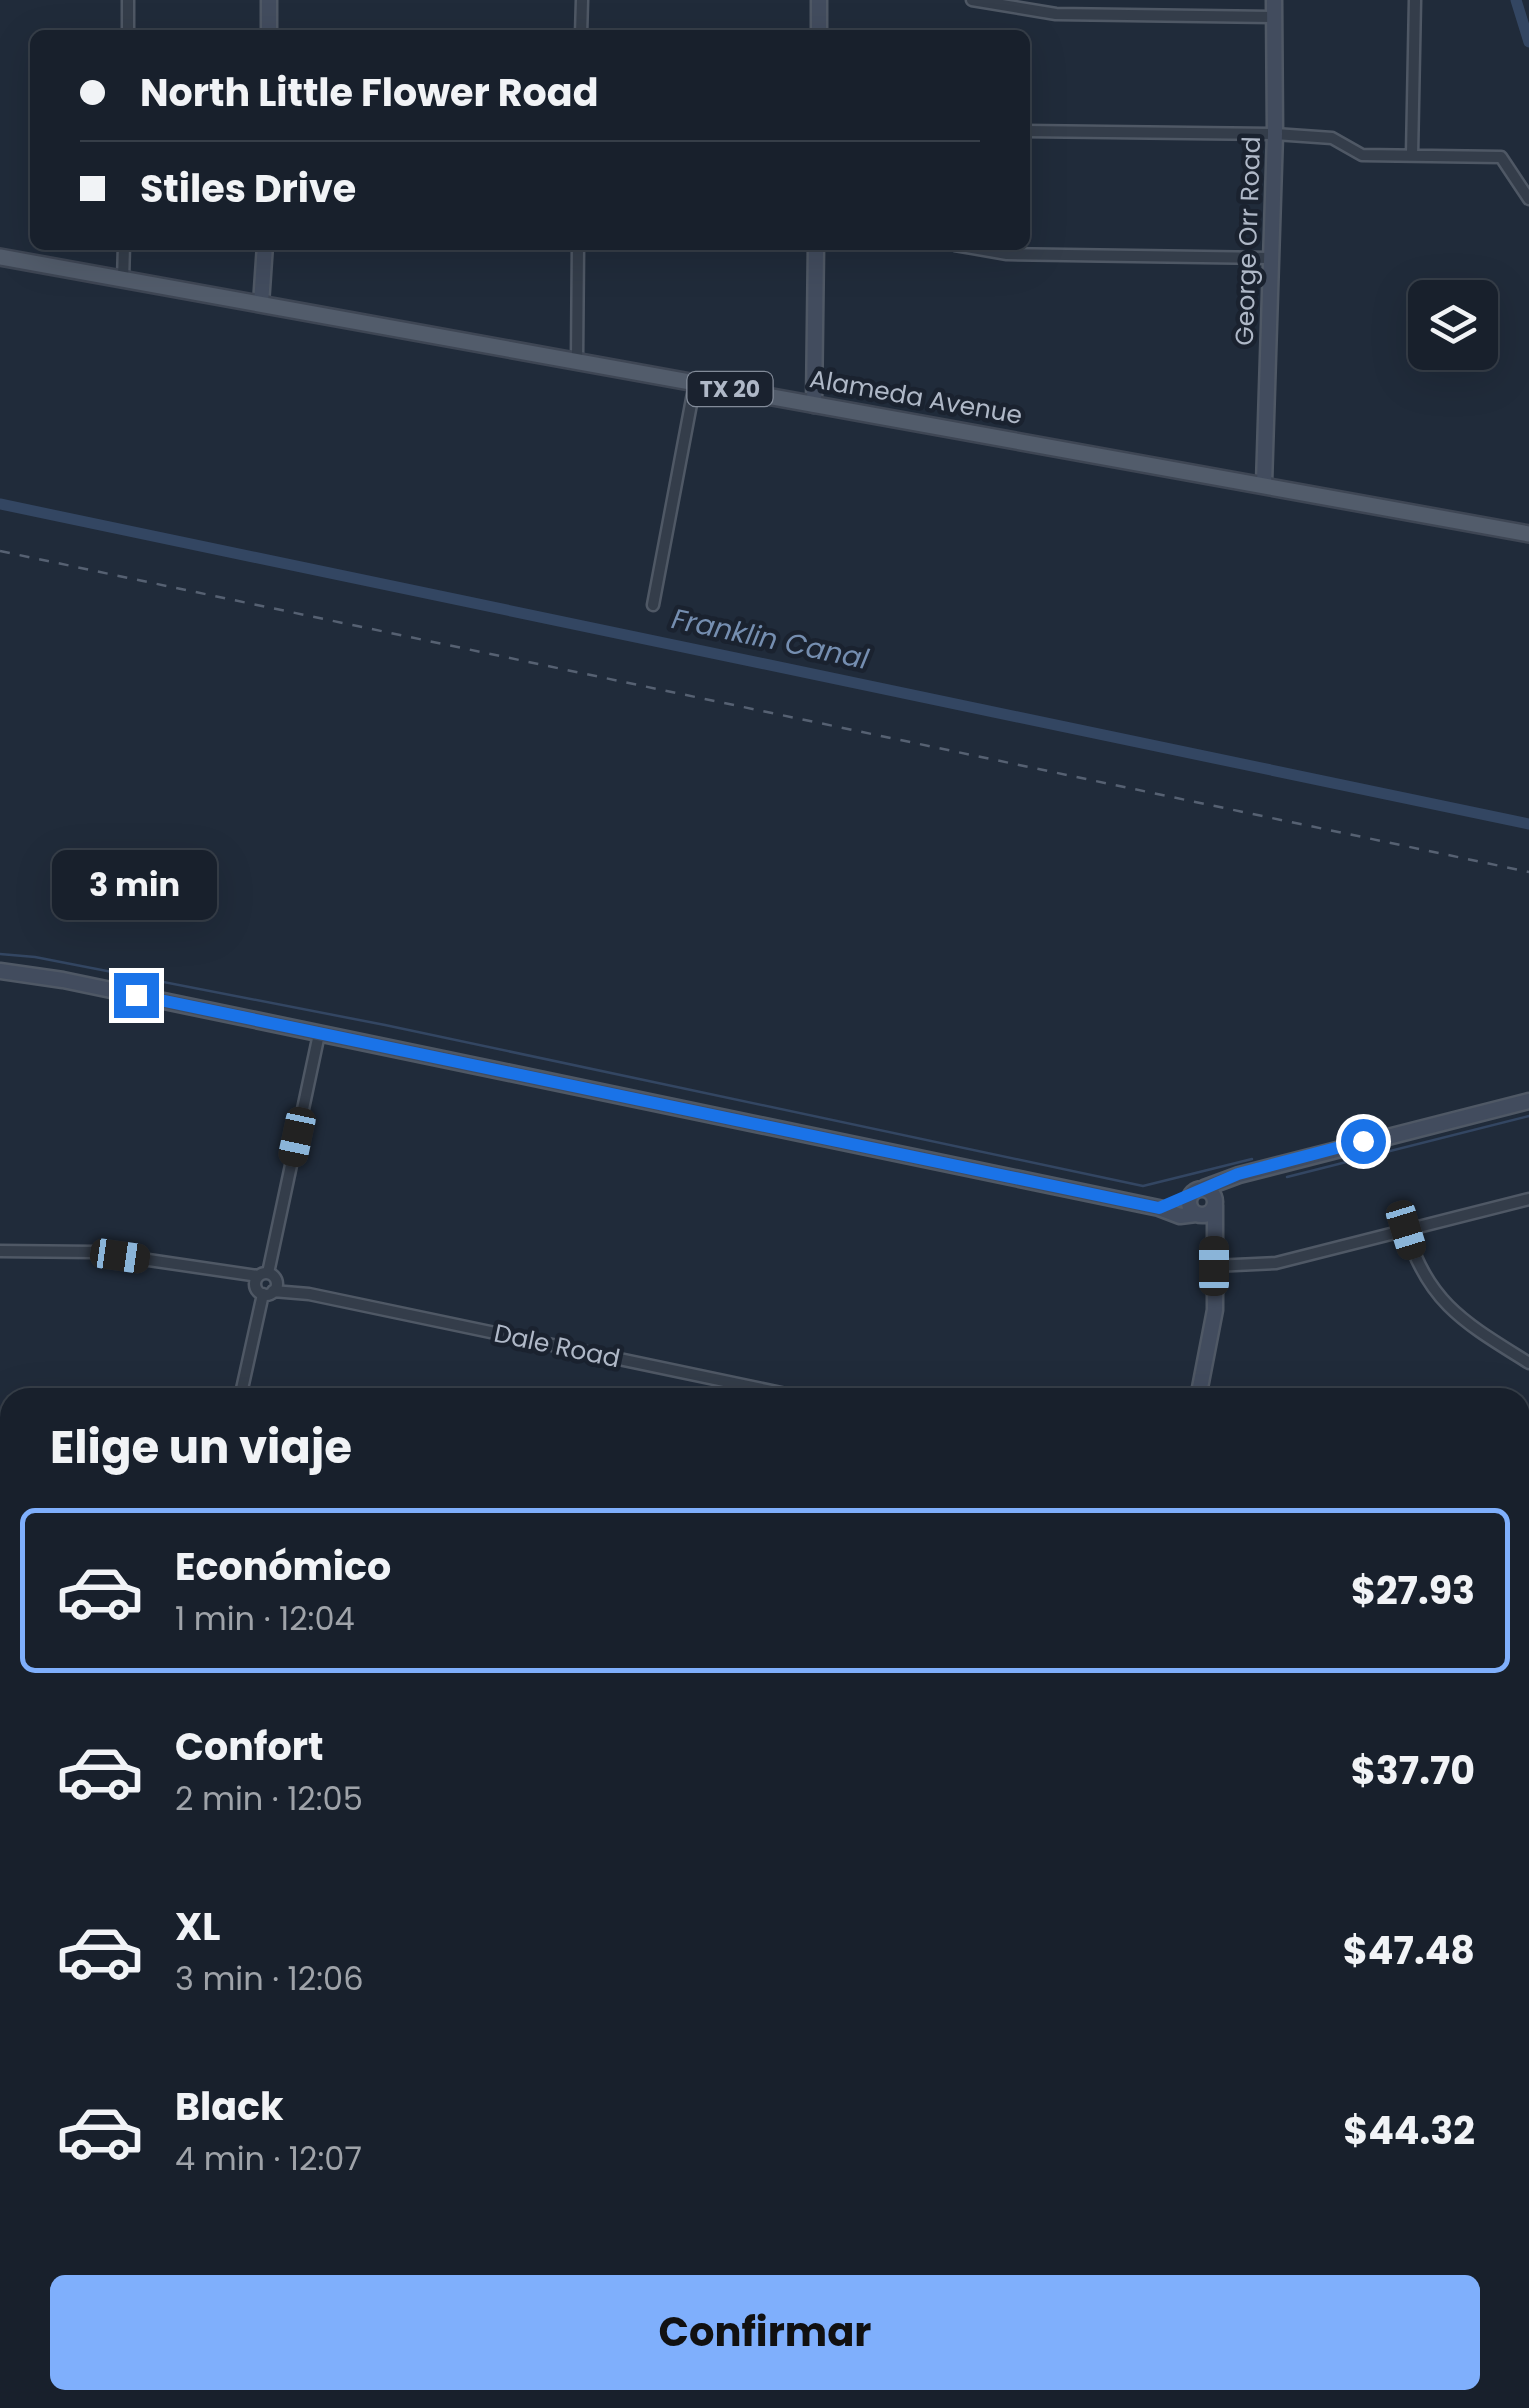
<!DOCTYPE html>
<html lang="es">
<head>
<meta charset="utf-8">
<style>
  :root { --surface:#18202c; --page:#212834; --text:#f1f3f6; --muted:#9fa3a9; --line:#363e48; --accent:#7faffc }
  body { margin:0; font-family:Poppins,sans-serif; background:var(--page); color:var(--text); height:100vh; display:flex; flex-direction:column; font-size:38px; white-space:nowrap }
  * { box-sizing:border-box; margin:0 }
  p { font-size:32px; color:var(--muted) }
  .icon { flex:none; width:55px; height:55px; fill:none; stroke:currentColor; stroke-width:2; stroke-linecap:round; stroke-linejoin:round }
  .map { position:relative; flex:1; overflow:hidden }
  .side { position:absolute; left:0px; top:1388px; width:1530px; height:1022px; display:flex; flex-direction:column; background:var(--surface); border-radius:30px 30px 0 0; box-shadow:0 10px 40px #0002,0 0 0 2px var(--line) }
  .side>* { flex:none }
  .hud { position:absolute; left:30px; top:30px; width:1000px; height:220px; border-radius:15px; box-shadow:0 10px 40px #0002,0 0 0 2px var(--line); display:grid; align-content:center; height:220px; padding:0 50px; background:var(--surface) }
  .tools { position:absolute; left:1408px; top:280px; display:grid; gap:20px }
  .tools a { display:grid; place-items:center; width:90px; height:90px; border-radius:15px; background:var(--surface); box-shadow:0 10px 40px #0002,0 0 0 2px var(--line); font-size:50px }
  .end { position:absolute; width:45px; height:45px; margin:-22px; border:12px solid #1a73e8; background:#fff; box-shadow:0 0 0 5px #fff }
  .from { border-radius:50% }
  .bubble { position:absolute; height:70px; border-radius:15px; background:var(--surface); box-shadow:0 10px 40px #0002,0 0 0 2px var(--line); font-size:32px; font-weight:700; line-height:70px; text-align:center }
  .car { position:absolute; width:30px; height:60px; margin:-30px -15px; border-radius:12px; box-shadow:0 0 8px 2px #0007; background:linear-gradient(#222 24%,#8ab4d8 0 40%,#222 0 76%,#8ab4d8 0 86%,#222 0) }
  .hud b { display:flex; align-items:center; gap:35px; height:95px; font-size:38px }
  .hud b+b { border-top:2px solid var(--line) }
  .hud i { width:25px; height:25px; background:var(--text) }
  ul { padding:0; list-style:none }
  li { display:flex; align-items:center; gap:30px; height:165px; margin:0 20px 15px; padding:0 30px; border:5px solid transparent; border-radius:15px }
  li div { flex:1 }
  li b { display:block; font-size:38px }
  li em { font-style:normal; font-weight:700 }
  li.selected { border-color:var(--accent) }
  li>.icon { width:90px; height:90px; stroke-width:1.5 }
  h2 { padding:0 50px; font-size:45px; line-height:120px }
  .primary-button { display:flex; gap:20px; margin-top:auto; padding:20px 50px }
  .primary-button a { flex:1; height:115px; border-radius:15px; background:var(--accent); color:#111; font-size:40px; font-weight:700; line-height:115px; text-align:center }
  .map>svg:first-child { display:block }
</style>
</head>
<body>
<div class="map">
<svg width="1529" height="2408" viewBox="0 0 1529 2408">
  <rect width="100%" height="100%" fill="#202b3a"/>
  <path fill="#22383b" d="M894,2400H1466L1504,2408H895Z"/>
  <g fill="none" stroke-linecap="round" stroke-linejoin="round">
    <path stroke="#334662" stroke-width="2.5" d="M0,954L35,957L385,1025L1143,1186L1252,1159
      M1287,1177L1529,1116"/>
    <path stroke="#334662" stroke-width="11" d="M1516,0L1529,42
      M0,504L1529,824"/>
    <g stroke="#4f5865" stroke-width="15">
      <path id="street" d="M972,0L1056,14L1274,17
        M128,35V0
        M581,35L582,0
        M1025,131L1275,134L1332,138L1362,155L1501,157L1529,199
        M1412,155L1415,0
        M955,245L1007,254L1270,258
        M123,281L124,245
        M577,359L578,245
        M653,605L695,383
        M1406,1230C1428,1304 1467,1324 1529,1363
        M0,1251L94,1252L258,1276
        M1214,1266L1276,1263L1529,1199
        M268,1273L319,1034
        M255 1284a11 11 0 1 1 22 0a11 11 0 1 1-22 0Z
        M273,1291L309,1294L805,1398
        M240,1398L263,1294
        M1520,1675L1529,1678
        M1520,1697L1529,1700
        M1520,2070L1529,2064
        M0,2119L10,2100
        M0,2407L451,2400
        M980,2408L999,2400"/>
    </g>
    <g stroke="#4f5865" stroke-width="19">
      <path id="secondary" d="M269,35V0
        M819,35V0
        M261,304L265,245
        M814,405L816,245
        M1264,484L1275,134L1274,0
        M0,971L63,980L1159,1208L1180,1216L1196,1214
        M1204,1188L1239,1175L1529,1101
        M1189 1202a13 13 0 1 1 26 0a13 13 0 1 1-26 0Z
        M1198,1398L1215,1310V1205
        M0,1494H10
        M0,1518L10,1519
        M1520,1599L1529,1598
        M1520,1627L1529,1626"/>
    </g>
    <g stroke="#3e4654" stroke-width="20">
      <path id="primary" d="M0,257L1529,534"/>
    </g>
    <use href="#street" stroke="#343d4a" stroke-width="10"/>
    <use href="#secondary" stroke="#424c5e" stroke-width="14"/>
    <use href="#primary" stroke="#525c6b" stroke-width="15"/>
    <path stroke="#566172" stroke-width="2.5" stroke-dasharray="10 10" stroke-linecap="butt" d="M0,551L1529,872
      M1520,2086L1529,2079
      M1520,2107L1529,2101
      M1520,2135L1529,2133
      M1520,2226H1529
      M1520,2322H1529
      M1520,2387L1529,2388
      M1012,2408L1030,2400"/>
  </g>
  <g fill="none" stroke-linecap="round" stroke-linejoin="round">
    <path stroke="#1a73e8" stroke-width="12" d="M136,995L1159,1208L1238,1174L1363,1141"/>
  </g>
  <g text-anchor="middle" dominant-baseline="central" stroke-width="9" stroke-linejoin="round" paint-order="stroke">
    <rect fill="#1a222f" stroke="#828b99" stroke-width="2.5" x="687.5" y="372" width="85" height="34" rx="8"/>
    <g font-size="22" font-weight="bold" fill="#afb8c7">
      <text x="730" y="389">TX 20</text>
    </g>
    <g font-size="25" fill="#afb8c7" stroke="#1a222f">
      <text transform="translate(1248 241) rotate(-88)">George Orr Road</text>
      <text transform="translate(916 397) rotate(10)">Alameda Avenue</text>
      <text transform="translate(557 1346) rotate(12)">Dale Road</text>
    </g>
    <g font-size="28" font-style="italic" fill="#758eb0" stroke="#1a222f">
      <text transform="translate(770 639) rotate(12)">Franklin Canal</text>
    </g>
  </g>
</svg>
<div class="tools">
<a><svg class="icon" aria-label="layers" viewBox="0 0 24 24"><path d="M12 4l9 5-9 5-9-5zM3 14l9 5 9-5"/></svg></a>
</div>
<i class="end from" style="left:1363px;top:1141px"></i>
<i class="end" style="left:136px;top:995px"></i>
<div class="bubble" style="left:52px;top:850px;width:165px">3 min</div>
<i class="car" style="left:297px;top:1137px;rotate:192deg"></i>
<i class="car" style="left:1406px;top:1230px;rotate:163deg"></i>
<i class="car" style="left:120px;top:1256px;rotate:98deg"></i>
<i class="car" style="left:1214px;top:1266px;rotate:0deg"></i>
<div class="hud">
<b><i class="from"></i>North Little Flower Road</b>
<b><i></i>Stiles Drive</b>
</div>
<section class="side">
<h2>Elige un viaje</h2>
<ul>
<li class="selected"><svg class="icon" aria-label="car" viewBox="0 0 24 24"><path d="M5 17H2v-5l4-1 3-4h7l3 4 3 1v5h-3M9 17h6M6 11h13"/><circle cx="7" cy="17" r="2"/><circle cx="17" cy="17" r="2"/></svg><div><b>Económico</b><p>1 min · 12:04</p></div><em>$27.93</em></li>
<li><svg class="icon" aria-label="car" viewBox="0 0 24 24"><path d="M5 17H2v-5l4-1 3-4h7l3 4 3 1v5h-3M9 17h6M6 11h13"/><circle cx="7" cy="17" r="2"/><circle cx="17" cy="17" r="2"/></svg><div><b>Confort</b><p>2 min · 12:05</p></div><em>$37.70</em></li>
<li><svg class="icon" aria-label="car" viewBox="0 0 24 24"><path d="M5 17H2v-5l4-1 3-4h7l3 4 3 1v5h-3M9 17h6M6 11h13"/><circle cx="7" cy="17" r="2"/><circle cx="17" cy="17" r="2"/></svg><div><b>XL</b><p>3 min · 12:06</p></div><em>$47.48</em></li>
<li><svg class="icon" aria-label="car" viewBox="0 0 24 24"><path d="M5 17H2v-5l4-1 3-4h7l3 4 3 1v5h-3M9 17h6M6 11h13"/><circle cx="7" cy="17" r="2"/><circle cx="17" cy="17" r="2"/></svg><div><b>Black</b><p>4 min · 12:07</p></div><em>$44.32</em></li>
</ul>
<div class="primary-button"><a>Confirmar</a></div>
</section>
</div>
</body>
</html>
